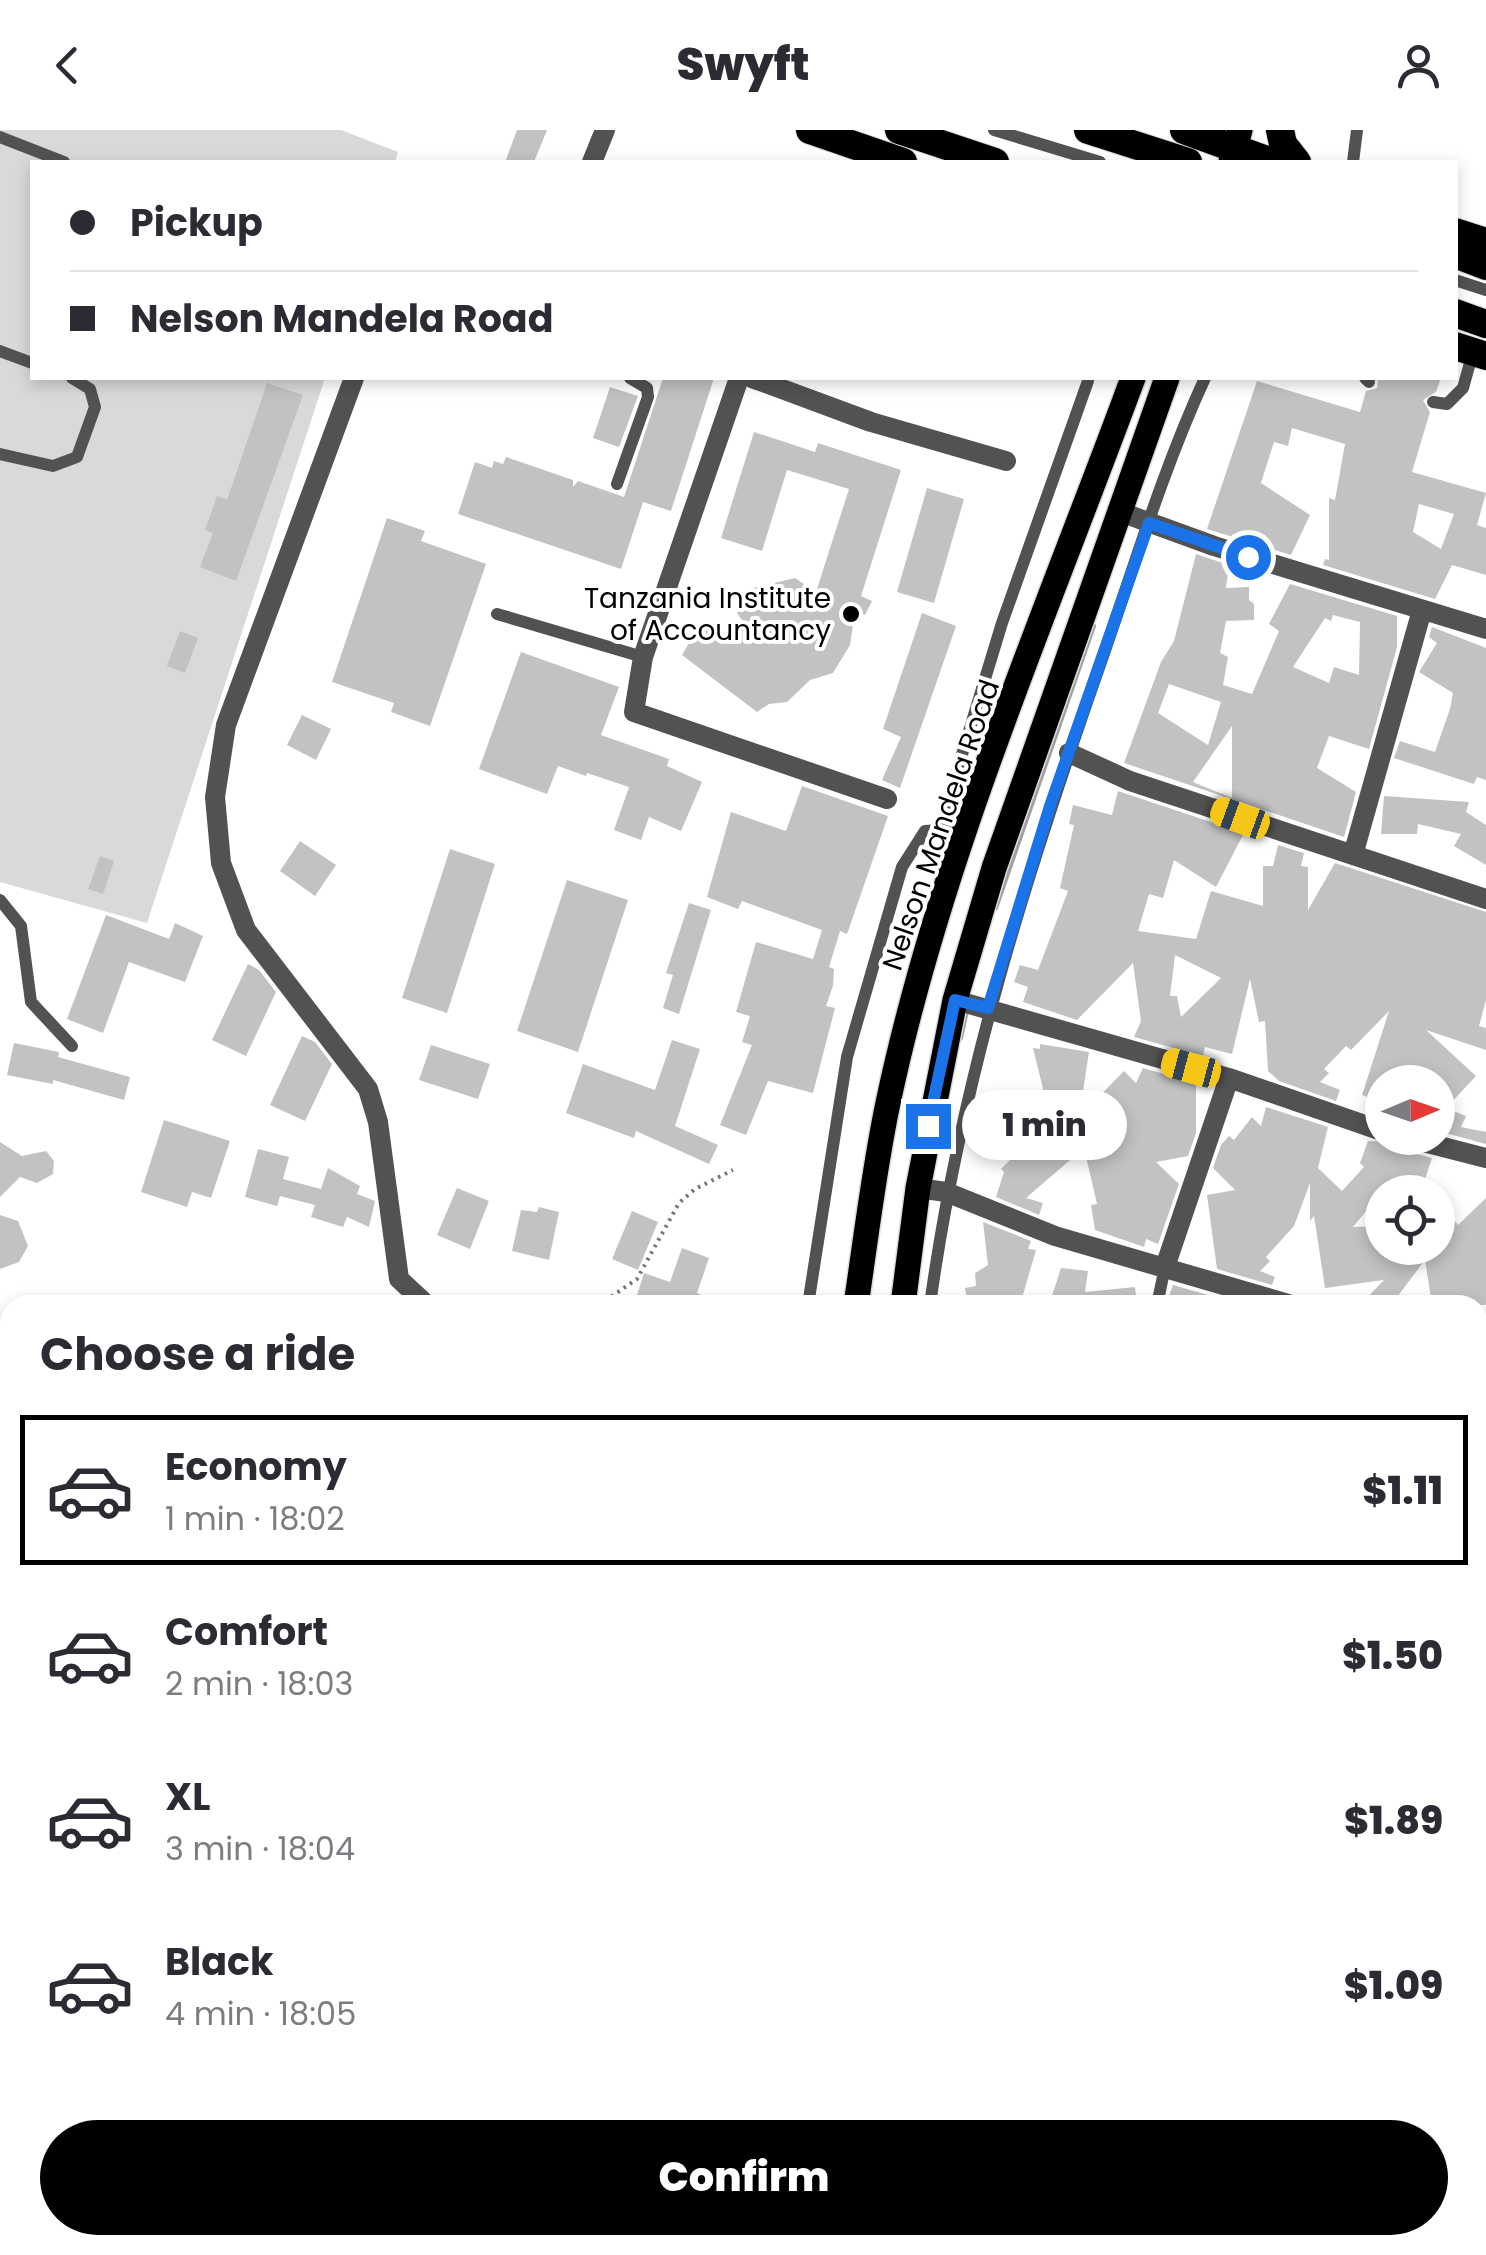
<!DOCTYPE html>
<html lang="en">
<head>
<meta charset="utf-8">
<style>
  :root { --surface:#fff; --page:#f7f7f7; --text:#2b2b33; --muted:#7c7c81; --line:#e1e1e2; --accent:#000 }
  body { margin:0; font-family:Poppins,sans-serif; background:var(--page); color:var(--text); height:100vh; display:flex; flex-direction:column; font-size:38px; white-space:nowrap }
  * { box-sizing:border-box; margin:0 }
  p { font-size:32px; color:var(--muted) }
  .icon { flex:none; width:55px; height:55px; fill:none; stroke:currentColor; stroke-width:2; stroke-linecap:round; stroke-linejoin:round }
  .map { position:relative; flex:1; overflow:hidden }
  .drawer { position:absolute; left:0px; top:1165px; width:1488px; height:960px; display:flex; flex-direction:column; background:var(--surface); border-radius:30px 30px 0 0; box-shadow:0 5px 15px #0003 }
  .drawer>* { flex:none }
  .top-card { position:absolute; left:30px; top:30px; width:1428px; height:220px; border-radius:0px; box-shadow:0 5px 15px #0003; display:grid; align-content:center; height:220px; padding:0 40px; background:var(--surface) }
  .needle { width:65px; rotate:88deg }
  .controls { position:absolute; left:1365px; top:935px; display:grid; gap:20px }
  .controls a { display:grid; place-items:center; width:90px; height:90px; border-radius:50%; background:var(--surface); box-shadow:0 5px 15px #0003; font-size:50px }
  .end { position:absolute; width:45px; height:45px; margin:-22px; border:12px solid #1a73e8; background:#fff; box-shadow:0 0 0 5px #fff }
  .from { border-radius:50% }
  .bubble { position:absolute; height:70px; border-radius:35px; background:var(--surface); box-shadow:0 5px 15px #0003; font-size:32px; font-weight:800; line-height:70px; text-align:center }
  .car { position:absolute; width:30px; height:60px; margin:-30px -15px; border-radius:12px; box-shadow:0 0 8px 2px #0007; background:linear-gradient(#f5c518 24%,#345 0 40%,#f5c518 0 76%,#345 0 86%,#f5c518 0) }
  .top-card b { display:flex; align-items:center; gap:35px; height:95px; font-size:38px }
  .top-card b+b { border-top:2px solid var(--line) }
  .top-card i { width:25px; height:25px; background:var(--text) }
  ul { padding:0; list-style:none }
  li { display:flex; align-items:center; gap:30px; height:150px; margin:0 20px 15px; padding:0 20px; border:5px solid transparent; border-radius:0px }
  li div { flex:1 }
  li b { display:block; font-size:38px }
  li em { font-style:normal; font-weight:800 }
  li.on { border-color:var(--accent) }
  li>.icon { width:90px; height:90px; stroke-width:1.5 }
  h2 { padding:0 40px; font-size:45px; line-height:120px }
  .action { display:flex; gap:20px; margin-top:auto; padding:20px 40px }
  .action a { flex:1; height:115px; border-radius:60px; background:var(--accent); color:#fff; font-size:40px; font-weight:800; line-height:115px; text-align:center }
  header { display:flex; justify-content:space-between; align-items:center; height:130px; padding:0 40px; background:var(--surface); font-size:45px; font-weight:800 }
  .map>svg:first-child { display:block }
</style>
</head>
<body>
<header><svg class="icon" aria-label="back" viewBox="0 0 24 24"><path d="M15 5l-7 7 7 7"/></svg>Swyft<svg class="icon" aria-label="person" viewBox="0 0 24 24"><circle cx="12" cy="8" r="4"/><path d="M4 21q1-7 8-7t8 7"/></svg></header>
<div class="map">
<svg width="1486" height="2125" viewBox="0 0 1486 2125">
  <rect width="100%" height="100%" fill="#fff"/>
  <path fill="#d9d9d9" d="M0,0H341L398,22L395,32H32V248H325L147,793L0,752Z"/>
  <g fill="none" stroke-linecap="round" stroke-linejoin="round">
    <path stroke="#a0a0a0" stroke-width="6" d="M995,778L1093,496
      M960,908L967,876"/>
  </g>
  <path fill="#c2c2c2" fill-rule="evenodd" d="M517,0H547L534,32H505Z
    M663,248H714L671,381L643,372L621,439L458,384L475,332L492,338L494,331L503,334L506,327L573,350V357L578,351L624,367Z
    M1378,248H1441L1436,262L1423,270L1430,282L1412,342L1486,363L1477,395L1486,398V445L1452,435L1435,469L1323,435L1325,429L1329,430V368L1335,370L1345,314L1292,298L1288,316L1274,312L1261,353L1310,385L1291,425L1207,399L1257,251L1360,282L1366,261L1377,258ZM1419,374L1454,384L1441,419L1413,402Z
    M267,253L303,265L236,451L200,437L213,403L205,400L217,366L227,370Z
    M610,257L638,266L619,317L593,308Z
    M754,302L815,322L818,313L901,340L861,466L872,471L865,485L855,480L850,515L833,543L810,550L787,572L769,574L757,582L682,525L700,494L719,505L746,496L737,483L749,459L795,448L816,462L849,359L787,340L762,421L721,408Z
    M927,358L964,369L934,473L897,462Z
    M387,388L425,401L421,411L486,434L430,596L391,582L394,573L332,552Z
    M1196,424L1229,435L1226,458L1249,457V470L1254,474V490L1226,491L1220,523L1228,527L1223,555L1252,564L1279,501L1269,494L1290,454L1397,486V517L1369,619L1329,606L1317,638L1356,662L1344,707L1124,633L1161,532L1174,511ZM1333,485L1360,492L1359,545L1334,537L1329,553L1293,537L1325,488L1331,491ZM1169,554L1221,572L1208,615L1158,583ZM1232,596V668L1193,652Z
    M922,483L956,496L900,658L882,650L901,607L883,599Z
    M1432,497L1486,518V650L1477,647L1474,654L1394,628L1400,611L1435,622L1450,579L1453,563L1419,542L1437,513L1429,507Z
    M180,501L198,508L185,543L167,536Z
    M521,522L619,557L601,605L669,629L667,636L702,652L681,701L649,687L641,710L614,700L629,657L587,643L586,646L558,636L547,664L479,639Z
    M302,585L331,599L316,630L287,615Z
    M802,656L888,686L847,804L840,801L829,837L834,839L833,856L826,876L835,878L813,963L768,951L746,1005L720,995L752,915L742,912L750,886L736,882L756,812L813,829L822,800L742,771L738,779L707,767L731,682L786,701Z
    M1118,661L1244,703L1216,757L1174,730L1163,768L1149,764L1138,801L1196,809L1211,761L1263,776V736H1273L1278,715L1304,723L1301,736L1308,737V780L1335,733L1486,782V870L1479,896L1486,898V920L1426,900L1476,946L1446,978L1466,986L1461,997L1486,1002V1014L1438,1001V952H1382V972L1362,965L1389,881L1351,920L1346,916L1324,939L1329,943L1320,952L1340,960L1336,971L1279,951L1268,941L1265,891L1259,892L1250,849L1232,924L1205,917L1203,926L1134,907L1141,891L1133,833L1077,890L1023,872L1028,857L1014,852L1020,835L1038,840L1068,761L1060,758L1074,695L1069,694L1073,675L1112,685ZM1175,825L1221,848L1181,887L1177,866H1170Z
    M1384,666L1469,672L1466,682L1486,695V735L1454,716L1461,704L1418,694L1417,704H1381Z
    M300,711L336,735L315,766L280,741Z
    M450,719L495,734L447,883L402,868Z
    M100,726L114,731L103,764L88,759Z
    M567,750L628,770L578,922L517,901Z
    M689,773L711,780L679,884L663,878L673,845L666,843Z
    M106,785L169,809L175,793L203,806L185,852L129,832L103,903L67,889Z
    M248,834L259,840L276,862L246,926L212,910Z
    M302,906L315,912L332,934L305,991L270,975Z
    M672,910L700,919L675,996L718,1015L709,1034L636,1001L634,1008L566,983L583,934L655,960Z
    M14,913L59,922L58,927L130,947L124,970L53,950V954L7,945Z
    M1040,914L1089,922L1079,987L1124,941L1136,953L1143,938L1196,953V1003L1188,1026L1156,1032L1179,1054L1158,1114L1146,1109L1144,1117L1095,1100L1091,1075L1097,1074L1084,1018L1026,1068L1043,1073L1039,1085L996,1067L1004,1042L1001,1039L1023,1017L1007,1008L1011,1003L977,992L982,976L1011,985H1036L1040,968L1045,967L1033,918L1040,919Z
    M431,915L490,934L478,969L419,950Z
    M1266,977L1328,997L1318,1038L1342,1061L1364,1037L1360,1033L1368,1011L1390,1012L1405,1021L1432,1028L1424,1052L1418,1054L1419,1062H1382L1353,1097L1382,1096V1118H1403L1410,1125L1418,1118H1438V1105L1454,1090L1458,1095L1486,1068V1175H1446L1445,1166L1431,1168L1425,1130L1391,1175H1360L1384,1150L1325,1158L1314,1086L1310,1091V1053L1294,1096L1266,1127L1270,1131L1260,1141L1275,1147L1272,1155L1217,1139L1207,1065L1235,1060L1213,1038L1221,1015L1229,1006L1234,1010L1252,987L1261,996Z
    M164,990L230,1011L211,1068L192,1062L187,1077L141,1062Z
    M0,1012L22,1026L46,1021L54,1031L53,1044L37,1053L20,1047L0,1067Z
    M258,1019L289,1027L283,1049L321,1059L328,1038L360,1056L357,1064L375,1071L369,1097L347,1087L343,1097L311,1087L315,1075L280,1066L277,1076L245,1067Z
    M457,1058L489,1071L470,1119L437,1105Z
    M539,1077L559,1082L549,1130L512,1121L521,1080L537,1082Z
    M632,1081L658,1092L638,1140L612,1129Z
    M0,1085L18,1091L28,1116L19,1132L0,1139Z
    M983,1092L1031,1111L1028,1119L1036,1120L1020,1175H968L965,1158L976,1156L975,1143L988,1135Z
    M682,1118L709,1128L697,1163L722,1175H634L644,1143L670,1152Z
    M1061,1138L1088,1141L1085,1162L1135,1157L1137,1175H1049Z
    M1173,1155L1215,1167L1214,1175H1185L1168,1169Z"/>
  <g fill="none" stroke-linecap="round" stroke-linejoin="round">
    <g stroke="#dbdbdb" stroke-width="28">
      <path id="primary" d="M1231,32L1240,0
        M856,1175C866,1108 874,1039 888,973C940,726 1046,484 1133,248
        M903,1175L918,1058L955,870L994,738L1167,248
        M516,2125L520,2115
        M557,2125L562,2115"/>
    </g>
    <g stroke="#dbdbdb" stroke-width="30">
      <path id="trunk" d="M810,0L903,32
        M899,0L995,32
        M1088,0L1188,32
        M1184,0L1272,32
        M1280,0L1283,14L1297,32
        M1455,102L1486,112
        M1455,124L1486,136
        M1455,183L1486,194
        M1455,216L1486,226"/>
    </g>
    <path stroke="#747474" stroke-width="4" stroke-dasharray="2.5 5" stroke-linecap="butt" d="M599,1175L637,1149L679,1073L695,1059L733,1040
      M473,2125L478,2115"/>
    <path stroke="#525252" stroke-width="12" d="M994,0L1100,32
      M0,7L64,32
      M1353,32L1357,0
      M1455,150L1486,160
      M0,221L32,233
      M1365,248L1369,252
      M1433,272L1447,274L1463,258L1473,222
      M0,324L53,336L77,327L95,277L90,259L72,248
      M617,354L648,267L647,258L630,248
      M497,484L643,527
      M939,700L1002,493L1088,251
      M0,770L21,796L31,872L72,916
      M808,1175L847,927L902,737L925,701L966,698
      M930,1175C961,950 1026,746 1101,532C1134,437 1163,339 1205,248
      M1157,1175L1165,1137
      M1478,1793L1486,1791
      M356,2125L365,2115
      M582,2125L585,2115"/>
    <path stroke="#525252" stroke-width="20" d="M592,32L605,0
      M354,248L226,595L215,667L221,733L246,800L368,959L378,992L399,1149L427,1175
      M739,248L643,527L634,582L887,669
      M752,248L871,292L1006,331
      M1118,381L1214,416L1486,499
      M1069,623L1130,651L1486,769
      M1353,725L1422,480
      M955,870L1229,948L1382,1001
      M1408,1008L1486,1028
      M918,1058L946,1062L1055,1106L1292,1175
      M1165,1137L1229,948
      M1478,1218L1486,1215
      M695,2125L697,2115"/>
    <use href="#primary" stroke="#000" stroke-width="25"/>
    <use href="#trunk" stroke="#000" stroke-width="28"/>
    <g stroke="#000" stroke-width="10">
      <path id="rail" d="M0,1639L10,1616
        M0,1689L10,1683
        M0,1996L10,1990
        M220,2125L236,2115"/>
    </g>
    <use href="#rail" stroke="#fff" stroke-width="6" stroke-dasharray="19" stroke-linecap="butt"/>
  </g>
  <g fill="none" stroke-linecap="round" stroke-linejoin="round">
    <path stroke="#1a73e8" stroke-width="12" d="M928,996L955,870L988,878L1050,676L1149,393L1248,427"/>
  </g>
  <circle fill="#000" stroke="#fff" stroke-width="4" cx="851" cy="484" r="10"/>
  <g text-anchor="middle" dominant-baseline="central" stroke-width="8" stroke-linejoin="round" paint-order="stroke">
    <g font-size="28" fill="#000" stroke="#fff" text-anchor="end">
      <text x="831" y="468">Tanzania Institute<tspan x="831" dy="32">of Accountancy</tspan></text>
    </g>
    <g font-size="28" fill="#000" stroke="#fff">
      <text transform="translate(941 695) rotate(-71)">Nelson Mandela Road</text>
    </g>
  </g>
</svg>
<div class="controls">
<a><svg class="needle" viewBox="-14 -14 28 28"><path d="M0-13l5 13h-10z" fill="#e53935"/><path d="M0 13l5-13h-10z" fill="#7c7c81"/></svg></a>
<a><svg class="icon" aria-label="locate" viewBox="0 0 24 24"><circle cx="12" cy="12" r="6"/><path d="M12 2v4M12 18v4M2 12h4M18 12h4"/></svg></a>
</div>
<i class="end from" style="left:1248px;top:427px"></i>
<i class="end" style="left:928px;top:996px"></i>
<div class="bubble" style="left:962px;top:960px;width:165px">1 min</div>
<i class="car" style="left:1240px;top:688px;rotate:290deg"></i>
<i class="car" style="left:1191px;top:938px;rotate:285deg"></i>
<div class="top-card">
<b><i class="from"></i>Pickup</b>
<b><i></i>Nelson Mandela Road</b>
</div>
<section class="drawer">
<h2>Choose a ride</h2>
<ul>
<li class="on"><svg class="icon" aria-label="car" viewBox="0 0 24 24"><path d="M5 17H2v-5l4-1 3-4h7l3 4 3 1v5h-3M9 17h6M6 11h13"/><circle cx="7" cy="17" r="2"/><circle cx="17" cy="17" r="2"/></svg><div><b>Economy</b><p>1 min · 18:02</p></div><em>$1.11</em></li>
<li><svg class="icon" aria-label="car" viewBox="0 0 24 24"><path d="M5 17H2v-5l4-1 3-4h7l3 4 3 1v5h-3M9 17h6M6 11h13"/><circle cx="7" cy="17" r="2"/><circle cx="17" cy="17" r="2"/></svg><div><b>Comfort</b><p>2 min · 18:03</p></div><em>$1.50</em></li>
<li><svg class="icon" aria-label="car" viewBox="0 0 24 24"><path d="M5 17H2v-5l4-1 3-4h7l3 4 3 1v5h-3M9 17h6M6 11h13"/><circle cx="7" cy="17" r="2"/><circle cx="17" cy="17" r="2"/></svg><div><b>XL</b><p>3 min · 18:04</p></div><em>$1.89</em></li>
<li><svg class="icon" aria-label="car" viewBox="0 0 24 24"><path d="M5 17H2v-5l4-1 3-4h7l3 4 3 1v5h-3M9 17h6M6 11h13"/><circle cx="7" cy="17" r="2"/><circle cx="17" cy="17" r="2"/></svg><div><b>Black</b><p>4 min · 18:05</p></div><em>$1.09</em></li>
</ul>
<div class="action"><a>Confirm</a></div>
</section>
</div>
</body>
</html>
